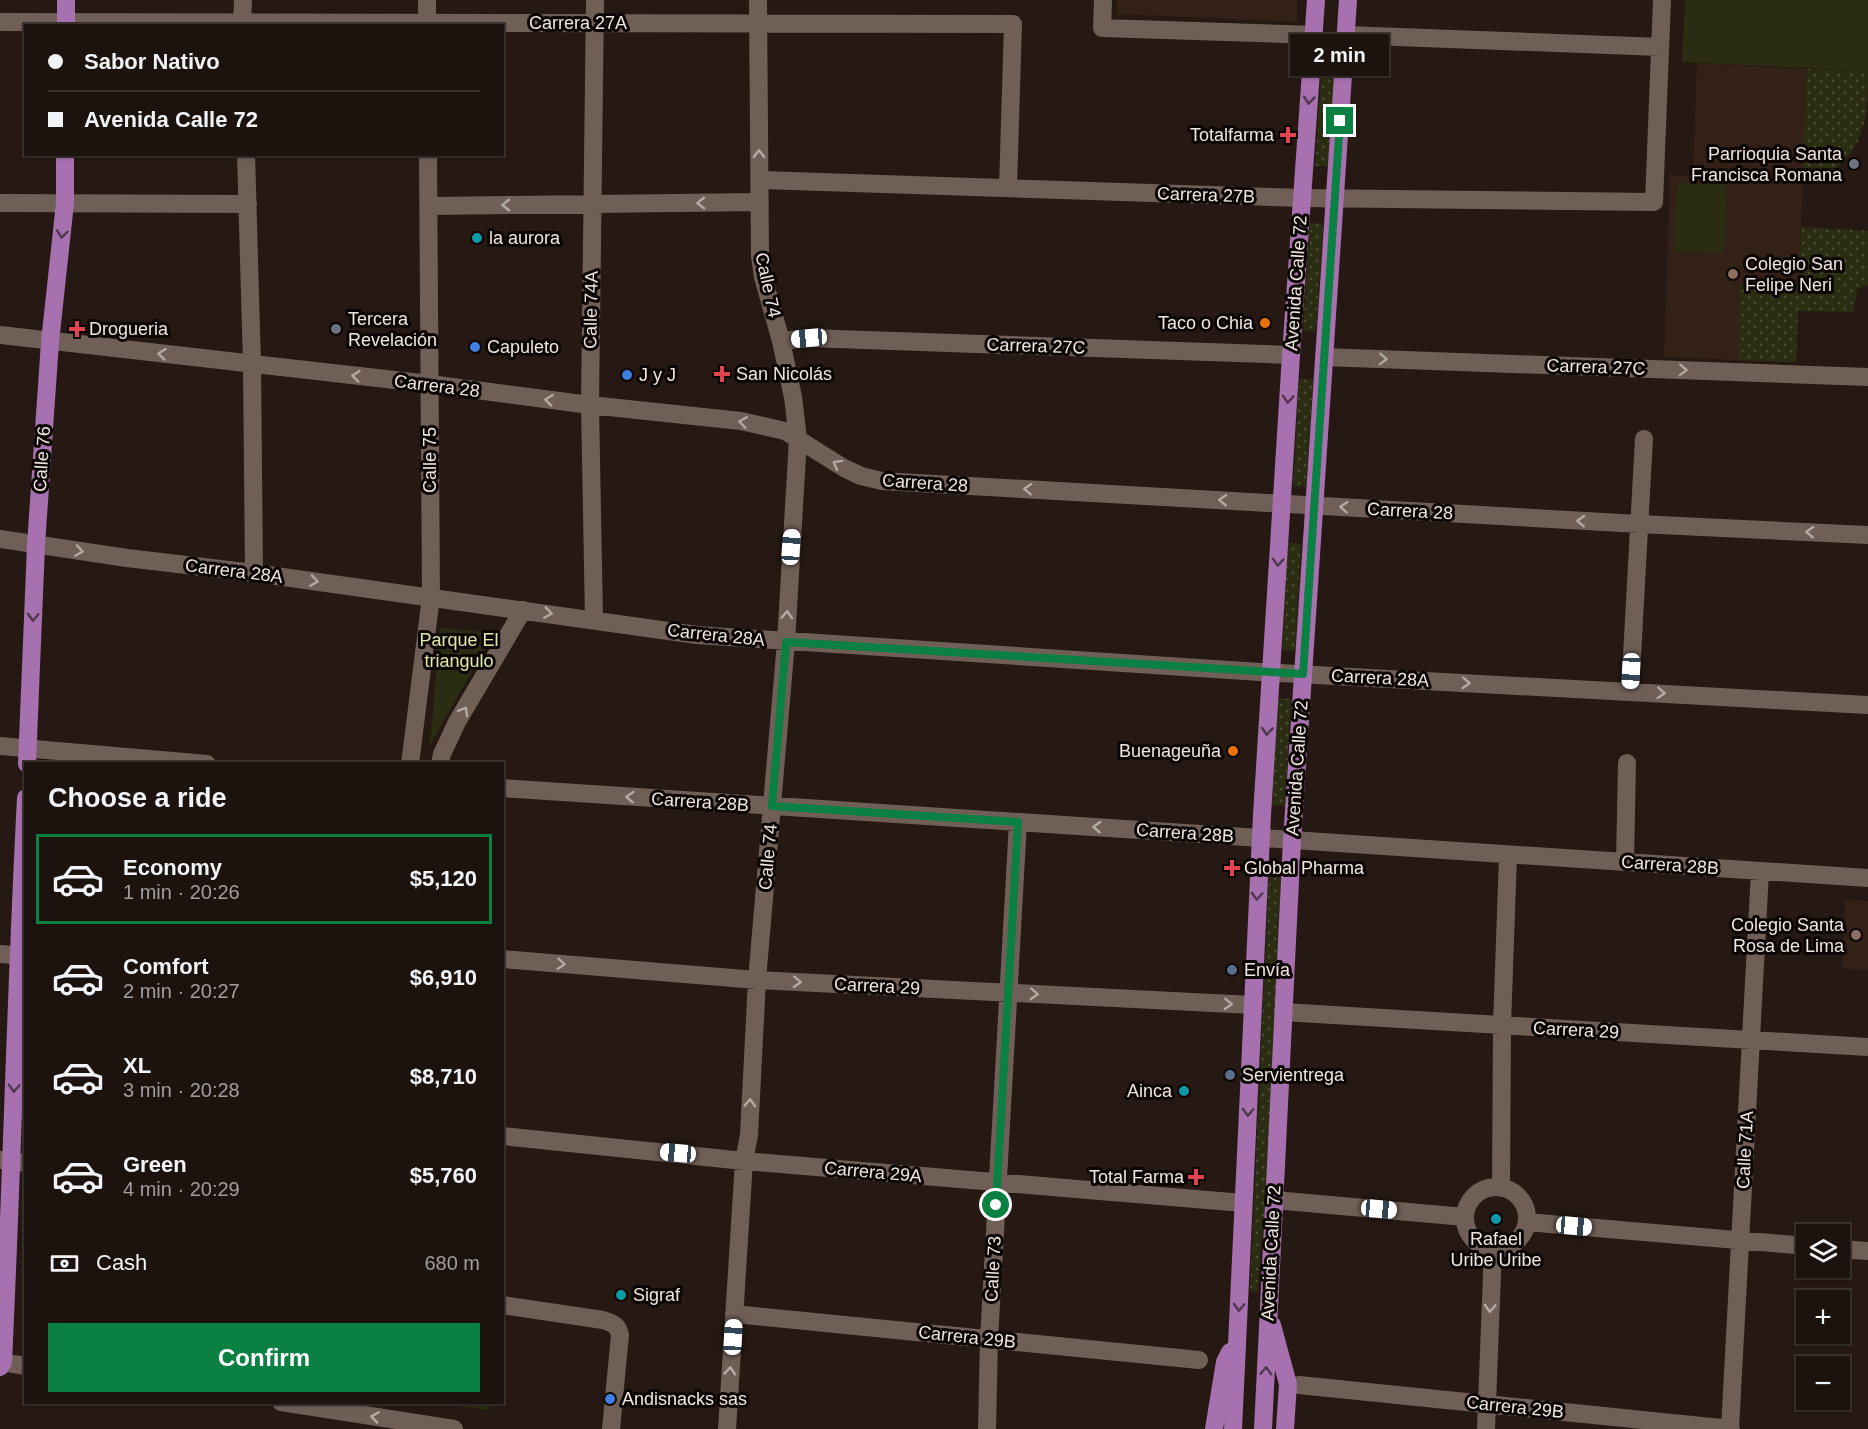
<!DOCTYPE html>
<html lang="en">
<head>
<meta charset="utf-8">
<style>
  :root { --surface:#1c130e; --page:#251c17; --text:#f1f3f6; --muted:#a09e9e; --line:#3a322e; --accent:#0b8043 }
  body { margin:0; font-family:Helvetica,sans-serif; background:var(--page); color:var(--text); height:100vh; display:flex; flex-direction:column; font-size:22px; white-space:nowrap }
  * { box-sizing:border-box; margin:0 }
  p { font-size:20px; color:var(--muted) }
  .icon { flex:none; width:33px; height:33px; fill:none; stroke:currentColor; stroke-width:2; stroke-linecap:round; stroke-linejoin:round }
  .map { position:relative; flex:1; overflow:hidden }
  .details { position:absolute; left:24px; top:762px; width:480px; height:642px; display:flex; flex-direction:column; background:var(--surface); border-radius:0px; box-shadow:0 2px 4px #0004,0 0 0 2px var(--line) }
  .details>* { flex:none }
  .hud { position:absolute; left:24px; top:24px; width:480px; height:132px; border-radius:0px; box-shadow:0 2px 4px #0004,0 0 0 2px var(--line); display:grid; align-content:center; height:132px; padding:0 24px; background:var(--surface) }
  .fabs { position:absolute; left:1796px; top:1224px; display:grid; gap:12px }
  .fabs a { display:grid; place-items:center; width:54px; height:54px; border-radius:0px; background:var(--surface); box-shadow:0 2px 4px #0004,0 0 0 2px var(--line); font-size:30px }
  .end { position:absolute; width:27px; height:27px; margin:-14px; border:8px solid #0b8043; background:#fff; box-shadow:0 0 0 3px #fff }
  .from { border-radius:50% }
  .bubble { position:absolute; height:42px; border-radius:0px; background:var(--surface); box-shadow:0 2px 4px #0004,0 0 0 2px var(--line); font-size:20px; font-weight:800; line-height:42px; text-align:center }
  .car { position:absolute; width:18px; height:36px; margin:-18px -9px; border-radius:8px; box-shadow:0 0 4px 2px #0007; background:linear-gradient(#fff 24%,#345 0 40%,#fff 0 76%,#345 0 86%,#fff 0) }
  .hud b { display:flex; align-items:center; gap:21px; height:57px; font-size:22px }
  .hud b+b { border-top:2px solid var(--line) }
  .hud i { width:15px; height:15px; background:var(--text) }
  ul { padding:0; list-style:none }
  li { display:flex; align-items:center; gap:18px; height:90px; margin:0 12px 9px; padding:0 12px; border:3px solid transparent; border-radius:0px }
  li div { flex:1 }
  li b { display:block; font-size:22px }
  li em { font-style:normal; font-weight:800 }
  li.active { border-color:var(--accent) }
  li>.icon { width:54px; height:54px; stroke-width:1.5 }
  h2 { padding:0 24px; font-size:27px; line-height:72px }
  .pay { display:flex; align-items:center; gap:15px; height:66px; padding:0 24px; font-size:22px }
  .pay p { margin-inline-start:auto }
  .button { display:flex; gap:12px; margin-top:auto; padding:12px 24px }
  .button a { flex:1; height:69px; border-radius:0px; background:var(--accent); color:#fff; font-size:24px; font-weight:800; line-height:69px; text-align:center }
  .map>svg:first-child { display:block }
</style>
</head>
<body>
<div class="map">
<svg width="1868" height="1429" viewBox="0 0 1868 1429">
  <defs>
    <pattern id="grass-dots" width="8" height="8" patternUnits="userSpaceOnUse" patternTransform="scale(1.5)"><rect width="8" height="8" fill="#2a2d12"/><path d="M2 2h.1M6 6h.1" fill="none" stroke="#494b34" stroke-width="1.8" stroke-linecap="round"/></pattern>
  </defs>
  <rect width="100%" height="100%" fill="#261913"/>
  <path fill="#332017" d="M1117,0H1297V22L1117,14Z
    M1697,63L1807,69L1796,362L1664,357L1670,175L1693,176Z
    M1845,900L1868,901V970L1842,969Z"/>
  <path fill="url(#grass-dots)" d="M1322,58L1335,59L1328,166H1315Z
    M1807,69L1868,71C1868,124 1865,156 1812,183L1802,181Z
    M1310,223L1323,224L1316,332L1303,331Z
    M1801,227L1868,231V285L1857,289L1854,312L1798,311L1796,362L1738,360L1739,284L1799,286Z
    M1299,379H1313L1306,487L1293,486Z
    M1288,543L1301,544L1295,651L1282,650Z
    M1278,698L1291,699L1285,806L1272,805Z
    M1269,872H1281L1269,1164L1257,1292L1250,1291Z"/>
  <path fill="#2a2d12" d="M1685,0H1868V71L1682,62Z
    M1677,183L1727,185L1724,253L1674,251Z
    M440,628L494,633L430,745Z
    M431,1403H490L489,1410Z"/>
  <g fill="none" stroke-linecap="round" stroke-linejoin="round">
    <path stroke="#6f5f57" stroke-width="18" d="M427,0V26
      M1103,0L1102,28L1314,35
      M0,22L1013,24L1008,188
      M242,26L243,0
      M1346,35L1660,47
      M246,154L252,364L254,573
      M759,180L1302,198L1654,202L1662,0
      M0,203L248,204
      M429,206L760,202
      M0,335L430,384L590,405L741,421L785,431L844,468L861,476L882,481L1639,524L1868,535
      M781,341L809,338L1291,355
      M1324,357L1868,377
      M0,539L127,558L254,573L697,635L1260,672L1868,705
      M594,619L590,405L595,0
      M1630,692L1644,439
      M0,746L207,764
      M410,764L431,597L428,154
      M440,764L442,754L457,722L523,610
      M502,788L1868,878
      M1625,862L1627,763
      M0,954L26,956
      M502,959L757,980L1252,1005
      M1283,1012L1868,1047
      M502,1136L744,1161L1243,1203
      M0,1160L26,1163
      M1501,1187L1502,1026L1508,855
      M1465 1218a31 31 0 1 1 62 0a31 31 0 1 1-62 0Z
      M1274,1200L1465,1217
      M1527,1222L1806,1246
      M1839,1249L1868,1251
      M502,1305L603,1320C613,1323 618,1325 620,1335L611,1429
      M734,1314L1199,1360
      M0,1362L26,1366
      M1299,1385L1731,1429
      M281,1402L454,1429
      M727,1429L744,1161L749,1135L757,980L786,642L798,439L793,397L781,341L763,277L760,256L758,0
      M987,1429L989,1339L1018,822
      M1486,1429L1493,1249
      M1730,1429L1760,871"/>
    <path stroke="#a770ae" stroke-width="18" d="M66,0V26
      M27,764L36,545L50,342L65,203V154
      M1272,1325L1288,1384L1285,1429
      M0,1367L3,1362C12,1174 16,986 26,798
      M1214,1429L1225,1362L1230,1352
      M1233,1429L1262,815L1291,355L1316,0
      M1263,1429L1292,840L1348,0"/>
  </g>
  <defs><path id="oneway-chevron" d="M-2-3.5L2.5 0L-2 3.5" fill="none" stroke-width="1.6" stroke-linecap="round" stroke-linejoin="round" transform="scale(1.5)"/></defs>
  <g stroke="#513650">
    <use href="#oneway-chevron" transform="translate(1309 100) rotate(94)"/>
    <use href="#oneway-chevron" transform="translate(62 234) rotate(97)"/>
    <use href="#oneway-chevron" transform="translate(1288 399) rotate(94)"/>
    <use href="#oneway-chevron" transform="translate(1278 562) rotate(94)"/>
    <use href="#oneway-chevron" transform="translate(33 617) rotate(92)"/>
    <use href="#oneway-chevron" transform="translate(1267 731) rotate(94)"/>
    <use href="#oneway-chevron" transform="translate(1257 896) rotate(93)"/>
    <use href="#oneway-chevron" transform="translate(14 1088) rotate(92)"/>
    <use href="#oneway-chevron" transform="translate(1248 1112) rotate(93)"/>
    <use href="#oneway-chevron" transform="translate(1239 1307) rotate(93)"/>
    <use href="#oneway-chevron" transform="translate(1266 1371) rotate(-87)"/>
  </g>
  <g stroke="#b5a9a3">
    <use href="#oneway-chevron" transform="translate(759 154) rotate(-90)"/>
    <use href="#oneway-chevron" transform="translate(701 203) rotate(179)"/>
    <use href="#oneway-chevron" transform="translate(506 205) rotate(179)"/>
    <use href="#oneway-chevron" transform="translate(162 354) rotate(-174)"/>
    <use href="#oneway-chevron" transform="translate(1383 359) rotate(2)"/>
    <use href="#oneway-chevron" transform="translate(1683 370) rotate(2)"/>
    <use href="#oneway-chevron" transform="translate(356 376) rotate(-174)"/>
    <use href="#oneway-chevron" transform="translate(549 400) rotate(-173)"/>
    <use href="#oneway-chevron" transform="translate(743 422) rotate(-172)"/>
    <use href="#oneway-chevron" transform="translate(837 464) rotate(-151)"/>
    <use href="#oneway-chevron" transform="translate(1028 489) rotate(-177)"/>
    <use href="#oneway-chevron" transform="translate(1223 500) rotate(-177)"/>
    <use href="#oneway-chevron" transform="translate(1344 507) rotate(-176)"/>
    <use href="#oneway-chevron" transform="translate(1581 521) rotate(-177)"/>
    <use href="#oneway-chevron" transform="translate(1810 532) rotate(-177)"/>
    <use href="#oneway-chevron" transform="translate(79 551) rotate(9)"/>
    <use href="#oneway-chevron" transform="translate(314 581) rotate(8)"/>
    <use href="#oneway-chevron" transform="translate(548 613) rotate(8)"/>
    <use href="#oneway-chevron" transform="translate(787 615) rotate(-86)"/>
    <use href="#oneway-chevron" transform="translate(1466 683) rotate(3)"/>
    <use href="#oneway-chevron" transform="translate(1661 693) rotate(3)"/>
    <use href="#oneway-chevron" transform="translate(464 711) rotate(-60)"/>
    <use href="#oneway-chevron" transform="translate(630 797) rotate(-176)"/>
    <use href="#oneway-chevron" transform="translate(1097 827) rotate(-176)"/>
    <use href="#oneway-chevron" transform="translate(561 964) rotate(5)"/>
    <use href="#oneway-chevron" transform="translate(797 982) rotate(3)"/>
    <use href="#oneway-chevron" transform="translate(1034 994) rotate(3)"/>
    <use href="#oneway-chevron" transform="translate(1228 1004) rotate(3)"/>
    <use href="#oneway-chevron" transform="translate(750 1103) rotate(-87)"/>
    <use href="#oneway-chevron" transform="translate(1490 1308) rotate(92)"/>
    <use href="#oneway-chevron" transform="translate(730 1371) rotate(-86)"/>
    <use href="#oneway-chevron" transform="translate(375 1417) rotate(-171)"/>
  </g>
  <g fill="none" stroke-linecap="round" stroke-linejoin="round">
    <path stroke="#0b8043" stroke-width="8" d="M996,1205L1018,822L772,806L786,642L1303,674L1340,121"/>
  </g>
  <g fill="#e0444e" stroke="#0b0604" stroke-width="2">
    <path d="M1285 126h6v6h6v6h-6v6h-6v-6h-6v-6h6z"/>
    <path d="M74 320h6v6h6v6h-6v6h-6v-6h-6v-6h6z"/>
    <path d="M719 365h6v6h6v6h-6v6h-6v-6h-6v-6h6z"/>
    <path d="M1229 859h6v6h6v6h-6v6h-6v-6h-6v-6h6z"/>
    <path d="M1193 1168h6v6h6v6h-6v6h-6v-6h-6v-6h6z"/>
  </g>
  <g fill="#6b7280" stroke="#0b0604" stroke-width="2">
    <circle cx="1854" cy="164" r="6"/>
    <circle cx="336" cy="329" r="6"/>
  </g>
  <g fill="#0f9aa8" stroke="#0b0604" stroke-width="2">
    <circle cx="477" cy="238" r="6"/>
    <circle cx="1184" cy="1091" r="6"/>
    <circle cx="1496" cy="1219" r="6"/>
    <circle cx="621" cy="1295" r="6"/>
  </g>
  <g fill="#8d6e63" stroke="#0b0604" stroke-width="2">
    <circle cx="1733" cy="274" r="6"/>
    <circle cx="1856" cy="935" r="6"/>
  </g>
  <g fill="#e8710a" stroke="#0b0604" stroke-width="2">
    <circle cx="1265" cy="323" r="6"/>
    <circle cx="1233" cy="751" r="6"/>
  </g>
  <g fill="#3f7fe0" stroke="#0b0604" stroke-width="2">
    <circle cx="475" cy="347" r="6"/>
    <circle cx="627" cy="375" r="6"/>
    <circle cx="610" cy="1399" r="6"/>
  </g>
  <g fill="#5c6f8a" stroke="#0b0604" stroke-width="2">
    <circle cx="1232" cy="970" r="6"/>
    <circle cx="1230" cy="1075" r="6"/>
  </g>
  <g text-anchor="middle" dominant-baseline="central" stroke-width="6" stroke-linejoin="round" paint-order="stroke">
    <g font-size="18" fill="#efe6e2" stroke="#0b0604">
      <text x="578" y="23">Carrera 27A</text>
      <text transform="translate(1206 195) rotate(2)">Carrera 27B</text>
      <text transform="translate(1296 283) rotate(-86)">Avenida Calle 72</text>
      <text transform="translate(768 285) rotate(78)">Calle 74</text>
      <text transform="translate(591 310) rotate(-89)">Calle 74A</text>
      <text transform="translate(1036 346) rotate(2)">Carrera 27C</text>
      <text transform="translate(1596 367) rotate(2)">Carrera 27C</text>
      <text transform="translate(437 386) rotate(7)">Carrera 28</text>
      <text transform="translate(42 459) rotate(-86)">Calle 76</text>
      <text transform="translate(430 460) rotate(-90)">Calle 75</text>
      <text transform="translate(925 483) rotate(4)">Carrera 28</text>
      <text transform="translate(1410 511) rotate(3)">Carrera 28</text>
      <text transform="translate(234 571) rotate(7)">Carrera 28A</text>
      <text transform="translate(716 635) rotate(6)">Carrera 28A</text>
      <text transform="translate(1380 678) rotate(3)">Carrera 28A</text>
      <text transform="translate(1297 768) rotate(-86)">Avenida Calle 72</text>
      <text transform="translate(700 802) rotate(4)">Carrera 28B</text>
      <text transform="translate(1185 833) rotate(4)">Carrera 28B</text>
      <text transform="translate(768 857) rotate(-85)">Calle 74</text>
      <text transform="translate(1670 865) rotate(4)">Carrera 28B</text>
      <text transform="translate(877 986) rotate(3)">Carrera 29</text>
      <text transform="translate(1576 1030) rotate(3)">Carrera 29</text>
      <text transform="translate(1745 1150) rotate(-87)">Calle 71A</text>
      <text transform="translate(873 1172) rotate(5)">Carrera 29A</text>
      <text transform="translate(1271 1253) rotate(-87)">Avenida Calle 72</text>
      <text transform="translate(993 1269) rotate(-87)">Calle 73</text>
      <text transform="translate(967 1337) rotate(6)">Carrera 29B</text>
      <text transform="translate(1515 1407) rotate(6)">Carrera 29B</text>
    </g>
    <g font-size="18" fill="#efe6e2" stroke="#0b0604" text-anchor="start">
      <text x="1274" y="135" text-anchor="end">Totalfarma</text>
      <text x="1842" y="154" text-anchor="end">Parrioquia Santa<tspan x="1842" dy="21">Francisca Romana</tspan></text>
      <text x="489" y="238">la aurora</text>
      <text x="1745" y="264">Colegio San<tspan x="1745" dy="21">Felipe Neri</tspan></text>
      <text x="348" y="319">Tercera<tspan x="348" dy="21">Revelación</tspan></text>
      <text x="1253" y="323" text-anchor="end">Taco o Chia</text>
      <text x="89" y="329">Drogueria</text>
      <text x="487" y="347">Capuleto</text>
      <text x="736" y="374">San Nicolás</text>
      <text x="639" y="375">J y J</text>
      <text x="1221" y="751" text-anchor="end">Buenageuña</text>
      <text x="1244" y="868">Global Pharma</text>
      <text x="1844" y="925" text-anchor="end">Colegio Santa<tspan x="1844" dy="21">Rosa de Lima</tspan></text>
      <text x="1244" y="970">Envía</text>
      <text x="1242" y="1075">Servientrega</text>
      <text x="1172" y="1091" text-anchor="end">Ainca</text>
      <text x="1184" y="1177" text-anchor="end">Total Farma</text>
      <text x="1496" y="1239" text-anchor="middle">Rafael<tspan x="1496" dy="21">Uribe Uribe</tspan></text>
      <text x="633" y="1295">Sigraf</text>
      <text x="622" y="1399">Andisnacks sas</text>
    </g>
    <g font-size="18" fill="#dfe8a9" stroke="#0b0604">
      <text x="459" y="640">Parque El<tspan x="459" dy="21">triangulo</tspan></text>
    </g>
  </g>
</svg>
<div class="fabs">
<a><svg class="icon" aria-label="layers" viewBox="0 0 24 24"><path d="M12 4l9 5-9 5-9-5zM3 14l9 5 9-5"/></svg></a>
<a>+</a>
<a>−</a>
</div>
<i class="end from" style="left:996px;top:1205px"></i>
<i class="end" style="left:1340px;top:121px"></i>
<div class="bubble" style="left:1290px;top:34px;width:99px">2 min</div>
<i class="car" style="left:809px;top:338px;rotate:265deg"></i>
<i class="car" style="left:791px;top:547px;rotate:4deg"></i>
<i class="car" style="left:1631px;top:671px;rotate:183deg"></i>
<i class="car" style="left:678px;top:1153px;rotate:275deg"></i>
<i class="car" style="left:1379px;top:1209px;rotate:95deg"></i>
<i class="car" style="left:1574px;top:1226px;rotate:95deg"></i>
<i class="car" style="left:733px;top:1337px;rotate:3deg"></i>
<div class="hud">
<b><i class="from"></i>Sabor Nativo</b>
<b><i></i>Avenida Calle 72</b>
</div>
<section class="details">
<h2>Choose a ride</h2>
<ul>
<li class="active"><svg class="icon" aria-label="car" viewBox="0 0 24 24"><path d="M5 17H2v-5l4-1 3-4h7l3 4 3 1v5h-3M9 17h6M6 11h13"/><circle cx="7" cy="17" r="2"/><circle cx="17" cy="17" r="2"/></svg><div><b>Economy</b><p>1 min · 20:26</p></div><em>$5,120</em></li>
<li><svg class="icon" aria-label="car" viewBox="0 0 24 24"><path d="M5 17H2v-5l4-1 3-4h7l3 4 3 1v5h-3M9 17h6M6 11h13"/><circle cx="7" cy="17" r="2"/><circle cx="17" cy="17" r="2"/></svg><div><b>Comfort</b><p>2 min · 20:27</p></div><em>$6,910</em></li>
<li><svg class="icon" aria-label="car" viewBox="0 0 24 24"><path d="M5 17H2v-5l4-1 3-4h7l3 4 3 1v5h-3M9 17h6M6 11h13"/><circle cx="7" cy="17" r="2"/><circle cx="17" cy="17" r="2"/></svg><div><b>XL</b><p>3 min · 20:28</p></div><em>$8,710</em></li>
<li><svg class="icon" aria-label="car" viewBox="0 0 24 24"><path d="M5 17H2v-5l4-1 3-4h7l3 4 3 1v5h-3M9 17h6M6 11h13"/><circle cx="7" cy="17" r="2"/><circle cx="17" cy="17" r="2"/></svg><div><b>Green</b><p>4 min · 20:29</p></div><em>$5,760</em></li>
</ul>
<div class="pay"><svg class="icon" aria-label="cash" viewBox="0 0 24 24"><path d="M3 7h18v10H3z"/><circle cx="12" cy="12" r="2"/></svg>Cash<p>680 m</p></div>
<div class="button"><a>Confirm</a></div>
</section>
</div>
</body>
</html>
